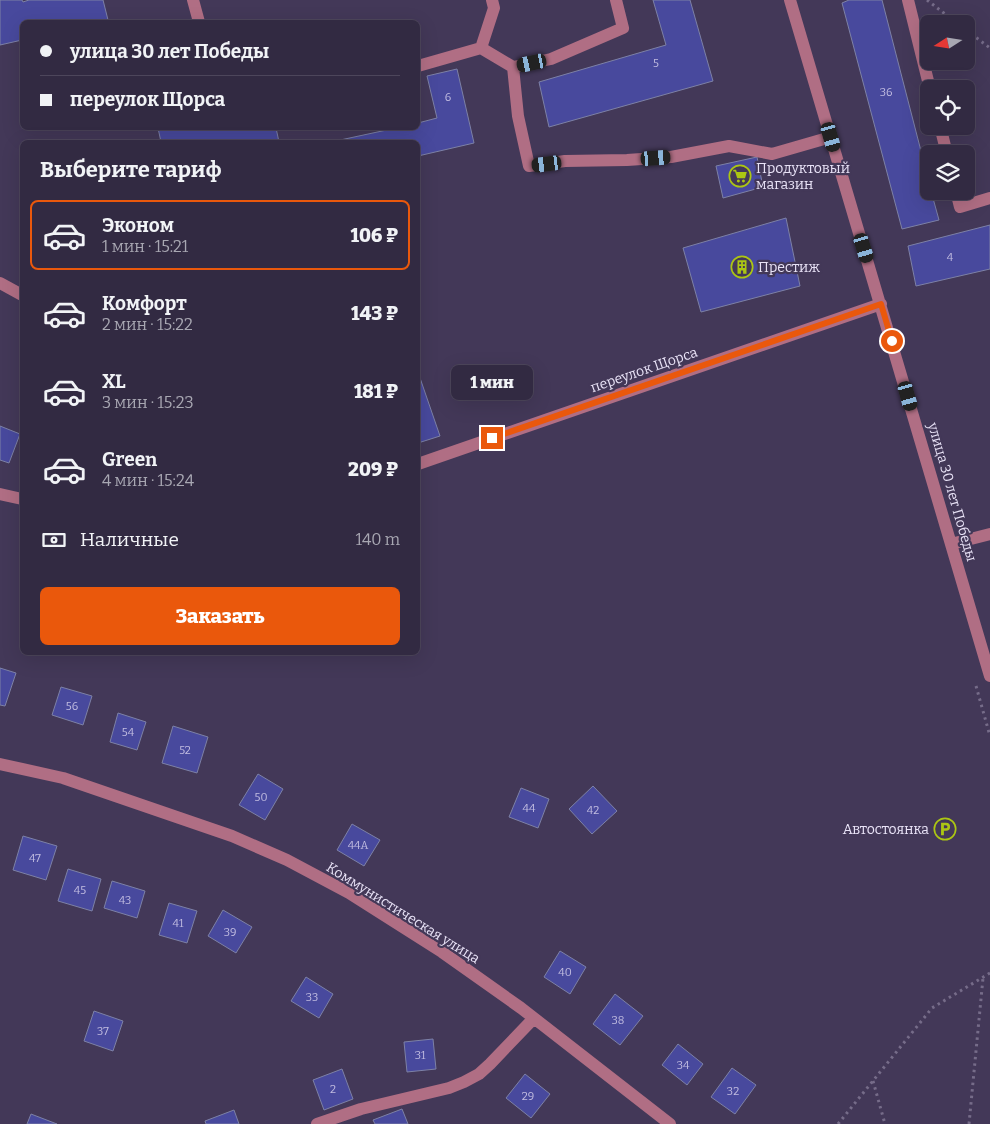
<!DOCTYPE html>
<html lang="ru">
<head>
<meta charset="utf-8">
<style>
  :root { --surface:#322a42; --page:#3d364d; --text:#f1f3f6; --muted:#a8a7b2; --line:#4d465b; --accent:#ea580c }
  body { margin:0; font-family:Bitter,serif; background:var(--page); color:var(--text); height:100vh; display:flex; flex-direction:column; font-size:19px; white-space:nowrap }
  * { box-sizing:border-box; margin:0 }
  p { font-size:16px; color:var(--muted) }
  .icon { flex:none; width:28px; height:28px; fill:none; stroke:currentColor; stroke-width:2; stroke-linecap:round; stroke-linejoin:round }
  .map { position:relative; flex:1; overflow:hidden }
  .side { position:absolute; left:20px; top:140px; width:400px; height:515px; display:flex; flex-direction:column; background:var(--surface); border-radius:8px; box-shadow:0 5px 20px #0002,0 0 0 1px var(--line) }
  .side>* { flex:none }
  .guide { position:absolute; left:20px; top:20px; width:400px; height:110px; border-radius:8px; box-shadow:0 5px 20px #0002,0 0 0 1px var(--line); display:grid; align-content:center; height:110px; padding:0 20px; background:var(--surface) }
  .needle { width:32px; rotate:258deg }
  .tools { position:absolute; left:920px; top:15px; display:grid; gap:10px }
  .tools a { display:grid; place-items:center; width:55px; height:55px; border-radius:8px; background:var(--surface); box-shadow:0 5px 20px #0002,0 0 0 1px var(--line); font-size:25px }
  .end { position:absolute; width:22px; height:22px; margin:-11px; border:6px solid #ea580c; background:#fff; box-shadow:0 0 0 2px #fff }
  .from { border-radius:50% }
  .bubble { position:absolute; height:35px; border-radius:8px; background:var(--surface); box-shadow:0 5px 20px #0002,0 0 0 1px var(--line); font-size:16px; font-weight:800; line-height:35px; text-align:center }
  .car { position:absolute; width:15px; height:30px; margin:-15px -8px; border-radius:6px; box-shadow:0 0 4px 1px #0007; background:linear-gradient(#222 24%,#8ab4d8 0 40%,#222 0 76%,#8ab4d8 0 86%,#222 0) }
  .guide b { display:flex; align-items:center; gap:18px; height:48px; font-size:19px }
  .guide b+b { border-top:1px solid var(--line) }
  .guide i { width:12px; height:12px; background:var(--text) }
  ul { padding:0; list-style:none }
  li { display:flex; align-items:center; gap:15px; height:70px; margin:0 10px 8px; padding:0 10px; border:2px solid transparent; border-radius:8px }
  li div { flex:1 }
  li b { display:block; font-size:19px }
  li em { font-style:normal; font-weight:800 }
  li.current { border-color:var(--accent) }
  li>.icon { width:45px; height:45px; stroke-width:1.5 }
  h2 { padding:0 20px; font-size:22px; line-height:60px }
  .pay { display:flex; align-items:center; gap:12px; height:55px; padding:0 20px; font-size:19px }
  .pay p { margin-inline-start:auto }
  .cta { display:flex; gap:10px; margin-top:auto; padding:10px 20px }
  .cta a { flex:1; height:58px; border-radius:8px; background:var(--accent); color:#fff; font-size:20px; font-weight:800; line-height:58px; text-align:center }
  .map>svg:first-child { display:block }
</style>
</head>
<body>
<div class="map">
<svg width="990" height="1124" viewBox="0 0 990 1124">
  <rect width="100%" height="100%" fill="#433858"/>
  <path fill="#48499d" stroke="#7d81a6" d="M0,0H22L23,2L29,0H103L108,20L96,22H22V40L0,45Z
    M653,0H690L713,81L549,127L539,82L666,45Z
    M849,0H882L929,182V191H931L939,220L902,229L842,3Z
    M457,69L474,143L418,156V142H331L396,128H418V123L437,118L427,76Z
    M158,128H276L279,142H161Z
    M757,157L763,187L723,198L716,166Z
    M786,218L800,286L701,312L683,248Z
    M990,225V269L916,286L908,246Z
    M418,374L419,375L440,436L418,443Z
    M0,426L20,434L9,463L0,460Z
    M0,668L16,673L5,706L0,705Z
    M61,687L92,696L83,725L52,715Z
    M118,713L146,722L137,750L110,742Z
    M173,726L208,737L197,773L162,763Z
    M258,774L283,789L265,820L239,805Z
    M593,786L617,811L592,834L569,809Z
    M521,788L549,799L538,828L509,817Z
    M352,824L380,840L364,866L337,850Z
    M23,836L57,846L46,880L13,870Z
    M68,869L101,879L92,911L58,901Z
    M112,881L145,891L137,918L104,908Z
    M169,903L197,911L187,943L159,935Z
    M223,910L252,927L236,953L208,936Z
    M560,951L586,967L570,994L544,977Z
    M306,977L333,994L319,1018L291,1001Z
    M615,994L643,1016L620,1045L593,1024Z
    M94,1011L123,1021L113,1051L84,1041Z
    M433,1039L436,1069L407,1072L404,1042Z
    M678,1044L703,1064L687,1085L662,1065Z
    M732,1068L756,1085L735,1114L711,1097Z
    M342,1069L353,1099L324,1110L313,1080Z
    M525,1074L550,1094L531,1118L506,1098Z
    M402,1109L408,1124H375L373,1120Z
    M234,1110L239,1124H206L205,1121Z
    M31,1114L57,1124H27Z"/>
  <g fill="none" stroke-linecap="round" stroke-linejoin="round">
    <path stroke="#766c89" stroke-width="3" stroke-dasharray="2.5 4" stroke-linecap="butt" d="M927,0L958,24
      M966,30L990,48
      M976,686L990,736
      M873,1081L885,1124
      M838,1124L932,1008L990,973
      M969,1124L983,978"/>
    <path stroke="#b06e84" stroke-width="12" d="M193,0L199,22
      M790,0L990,676
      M908,0L930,89
      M481,48L513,67L551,59L623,28L616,0
      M418,66L481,48L494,8L492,0
      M513,67L518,116L529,166L565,161L627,160L671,157L729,146L772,154L831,137
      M940,126L947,154
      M956,191L960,207L990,198
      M0,283L22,295
      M418,464L881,304
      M0,494L22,499
      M951,544L990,534
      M0,764L63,778L232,836L287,860L349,893L442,952L521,1008L670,1124
      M317,1124L361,1109L449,1088L464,1082L479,1074L490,1064L534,1018"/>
  </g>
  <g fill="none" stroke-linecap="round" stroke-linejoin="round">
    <path stroke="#ea580c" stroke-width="6" d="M492,438L881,304L892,341"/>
  </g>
  <defs>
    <g id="supermarket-ring" transform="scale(1.125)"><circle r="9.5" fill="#433858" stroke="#acc613" stroke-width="1.5"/><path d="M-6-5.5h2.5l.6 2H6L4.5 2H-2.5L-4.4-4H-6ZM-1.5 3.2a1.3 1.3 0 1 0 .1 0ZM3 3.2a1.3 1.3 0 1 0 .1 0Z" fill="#acc613"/></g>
    <g id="building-ring" transform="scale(1.125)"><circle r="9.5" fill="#433858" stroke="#acc613" stroke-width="1.5"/><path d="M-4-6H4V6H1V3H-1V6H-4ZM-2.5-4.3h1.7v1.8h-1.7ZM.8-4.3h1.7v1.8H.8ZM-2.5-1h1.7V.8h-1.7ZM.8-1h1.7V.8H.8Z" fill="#acc613"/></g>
    <g id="parking-ring" transform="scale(1.125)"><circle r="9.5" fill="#433858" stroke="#acc613" stroke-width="1.5"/><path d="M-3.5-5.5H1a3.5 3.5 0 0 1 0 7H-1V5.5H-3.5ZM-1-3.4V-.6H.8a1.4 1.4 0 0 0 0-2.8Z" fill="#acc613"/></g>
  </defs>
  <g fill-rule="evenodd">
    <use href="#supermarket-ring" x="740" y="176"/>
    <use href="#building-ring" x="742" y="267"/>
    <use href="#parking-ring" x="945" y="829"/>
  </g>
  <g text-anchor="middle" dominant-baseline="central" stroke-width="4.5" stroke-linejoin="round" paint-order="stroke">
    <g font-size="11" fill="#c1bce0">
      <text x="656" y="63">5</text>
      <text x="886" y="92">36</text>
      <text x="448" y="97">6</text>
      <text x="950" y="257">4</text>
      <text x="72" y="706">56</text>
      <text x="128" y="732">54</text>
      <text x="185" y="750">52</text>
      <text x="261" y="797">50</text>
      <text x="529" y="808">44</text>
      <text x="593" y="810">42</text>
      <text x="358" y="845">44А</text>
      <text x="35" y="858">47</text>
      <text x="80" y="890">45</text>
      <text x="125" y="900">43</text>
      <text x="178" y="923">41</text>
      <text x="230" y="932">39</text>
      <text x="565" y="972">40</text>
      <text x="312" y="997">33</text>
      <text x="618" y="1020">38</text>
      <text x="103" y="1031">37</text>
      <text x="420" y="1055">31</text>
      <text x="683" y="1065">34</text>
      <text x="333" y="1089">2</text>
      <text x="733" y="1091">32</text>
      <text x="528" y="1096">29</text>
    </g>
    <g font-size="14" fill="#e9e3f7" stroke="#433858" text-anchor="start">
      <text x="756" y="168">Продуктовый<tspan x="756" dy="16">магазин</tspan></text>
      <text x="758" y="267">Престиж</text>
      <text x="929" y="829" text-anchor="end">Автостоянка</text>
    </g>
    <g font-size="14" fill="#e9e3f7" stroke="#433858">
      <text transform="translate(644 370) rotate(-19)">переулок Щорса</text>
      <text transform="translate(952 492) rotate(74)">улица 30 лет Победы</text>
      <text transform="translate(403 913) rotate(32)">Коммунистическая улица</text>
    </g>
  </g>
</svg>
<div class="tools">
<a><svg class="needle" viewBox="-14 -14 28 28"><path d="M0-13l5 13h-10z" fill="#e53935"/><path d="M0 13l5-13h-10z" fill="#a8a7b2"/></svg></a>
<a><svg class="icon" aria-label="locate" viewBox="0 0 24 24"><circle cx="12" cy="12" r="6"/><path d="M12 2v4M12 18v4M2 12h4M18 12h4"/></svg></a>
<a><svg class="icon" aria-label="layers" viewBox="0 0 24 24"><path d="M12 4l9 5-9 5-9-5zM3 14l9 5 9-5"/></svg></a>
</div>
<i class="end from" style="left:892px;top:341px"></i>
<i class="end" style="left:492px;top:438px"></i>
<div class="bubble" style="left:451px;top:365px;width:82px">1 мин</div>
<i class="car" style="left:532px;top:63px;rotate:258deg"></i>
<i class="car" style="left:831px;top:137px;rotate:164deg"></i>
<i class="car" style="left:656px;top:158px;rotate:86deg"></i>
<i class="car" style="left:547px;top:164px;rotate:263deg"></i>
<i class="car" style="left:864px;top:248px;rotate:163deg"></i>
<i class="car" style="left:908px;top:396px;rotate:164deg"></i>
<div class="guide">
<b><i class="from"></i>улица 30 лет Победы</b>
<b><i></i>переулок Щорса</b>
</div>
<section class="side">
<h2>Выберите тариф</h2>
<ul>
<li class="current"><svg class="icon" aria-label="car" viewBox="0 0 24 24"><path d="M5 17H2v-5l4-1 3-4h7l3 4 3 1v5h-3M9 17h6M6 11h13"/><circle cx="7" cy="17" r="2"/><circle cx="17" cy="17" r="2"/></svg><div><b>Эконом</b><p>1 мин · 15:21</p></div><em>106 ₽</em></li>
<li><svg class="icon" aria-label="car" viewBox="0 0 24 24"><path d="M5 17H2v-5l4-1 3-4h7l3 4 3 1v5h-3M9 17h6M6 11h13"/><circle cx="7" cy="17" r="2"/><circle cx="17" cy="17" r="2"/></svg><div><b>Комфорт</b><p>2 мин · 15:22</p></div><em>143 ₽</em></li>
<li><svg class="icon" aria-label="car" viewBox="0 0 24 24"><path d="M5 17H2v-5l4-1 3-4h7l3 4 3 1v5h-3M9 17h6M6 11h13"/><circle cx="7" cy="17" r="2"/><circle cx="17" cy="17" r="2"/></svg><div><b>XL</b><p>3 мин · 15:23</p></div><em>181 ₽</em></li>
<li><svg class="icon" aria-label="car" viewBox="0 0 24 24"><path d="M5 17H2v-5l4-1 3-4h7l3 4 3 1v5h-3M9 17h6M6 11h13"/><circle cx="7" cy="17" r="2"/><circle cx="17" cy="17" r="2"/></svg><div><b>Green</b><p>4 мин · 15:24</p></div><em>209 ₽</em></li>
</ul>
<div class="pay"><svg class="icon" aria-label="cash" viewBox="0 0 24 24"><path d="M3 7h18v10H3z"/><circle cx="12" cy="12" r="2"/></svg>Наличные<p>140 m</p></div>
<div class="cta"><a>Заказать</a></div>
</section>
</div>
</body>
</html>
